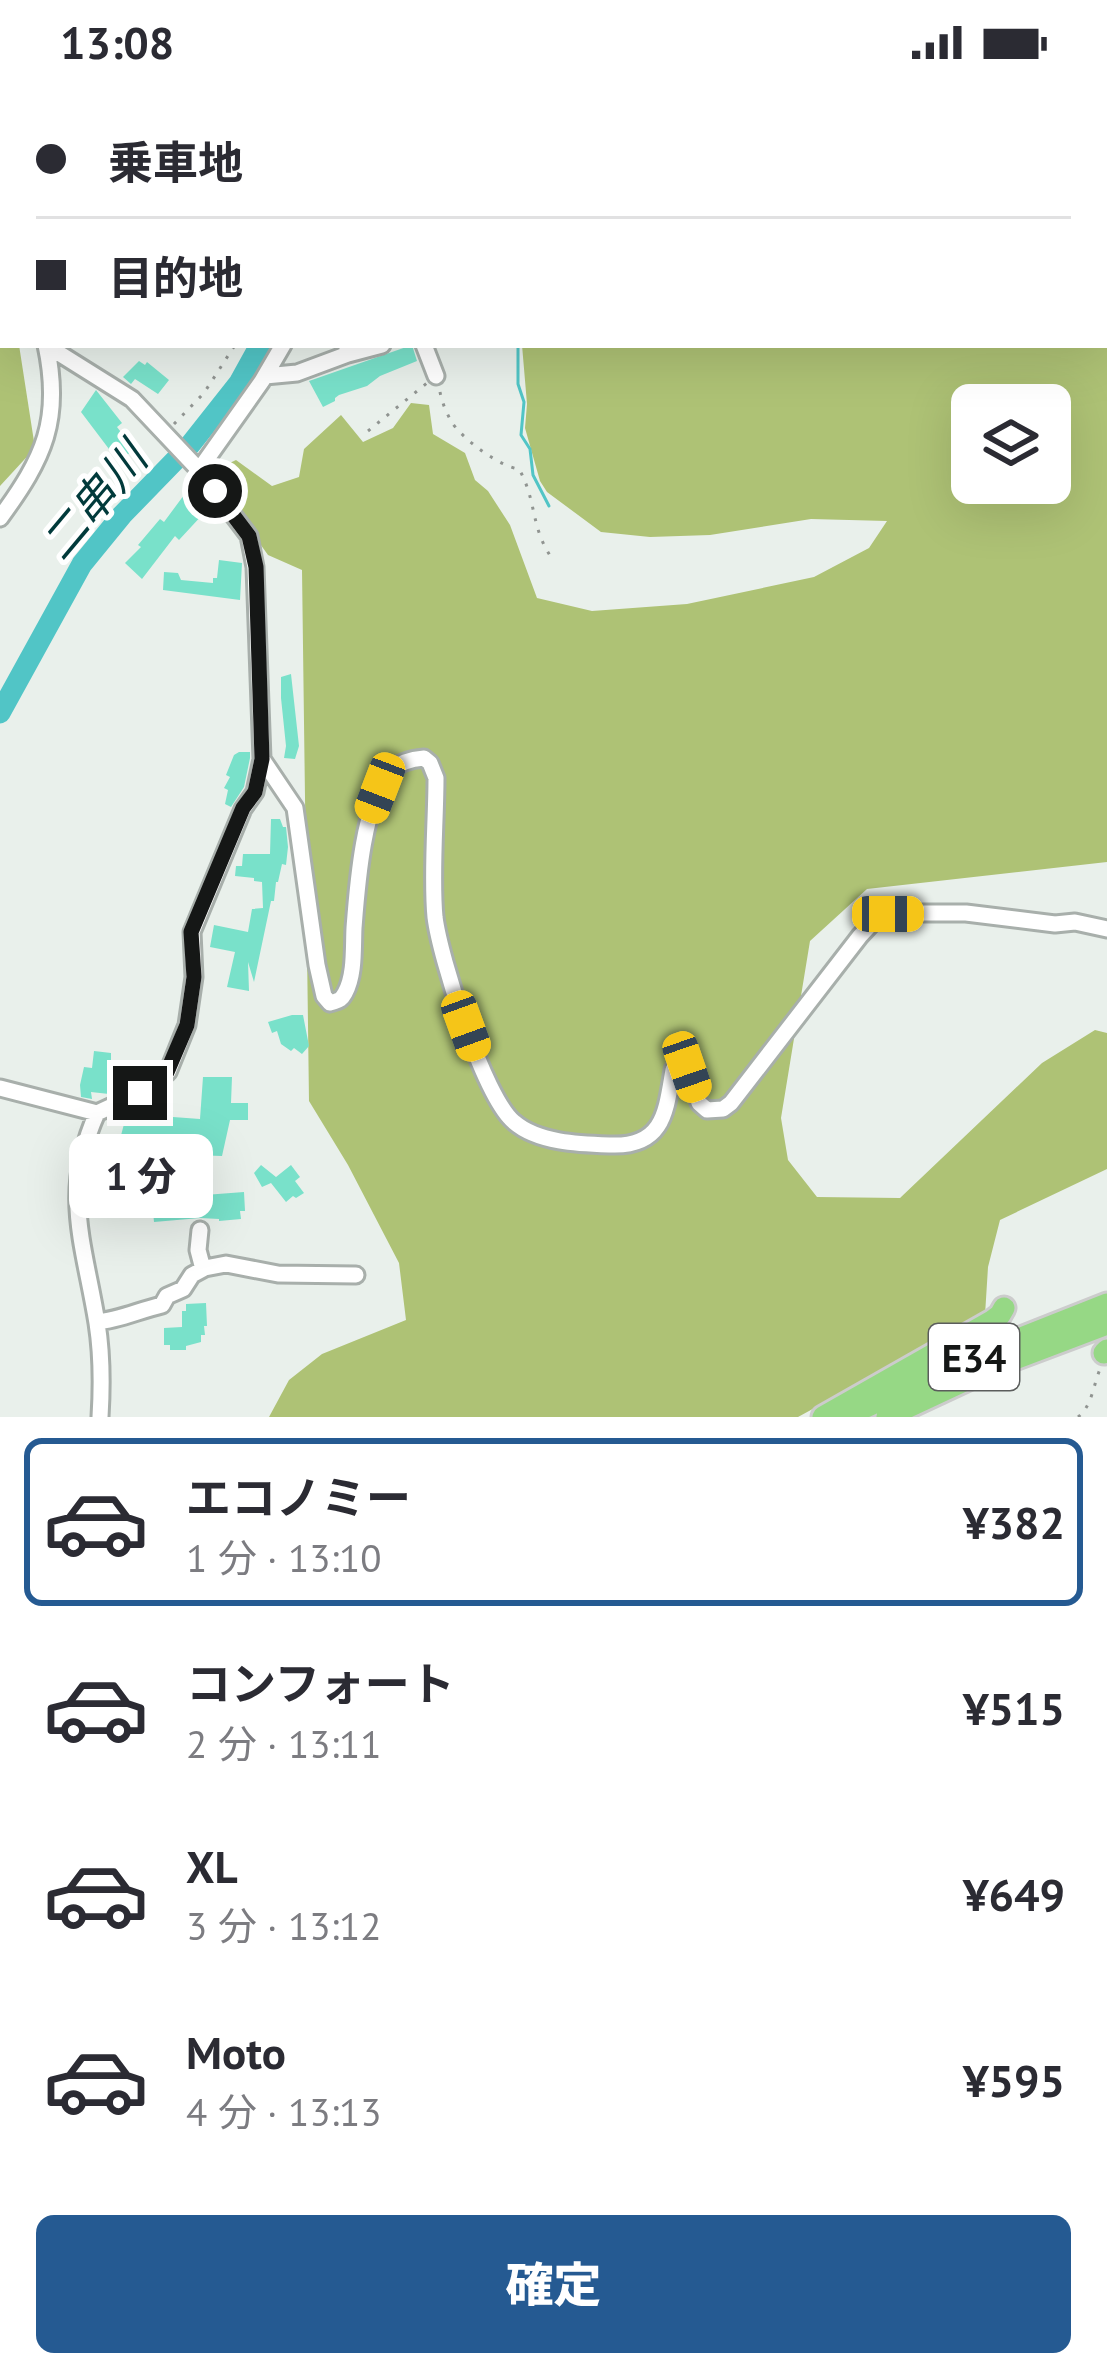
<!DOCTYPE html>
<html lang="ja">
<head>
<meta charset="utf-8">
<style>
  :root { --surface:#fff; --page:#f7f7f7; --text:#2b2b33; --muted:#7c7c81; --line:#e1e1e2; --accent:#255a92 }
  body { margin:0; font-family:"PT Sans","Noto Sans JP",sans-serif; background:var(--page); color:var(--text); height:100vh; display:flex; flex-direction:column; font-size:45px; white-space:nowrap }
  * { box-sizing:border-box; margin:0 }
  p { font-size:39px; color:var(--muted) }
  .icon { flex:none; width:66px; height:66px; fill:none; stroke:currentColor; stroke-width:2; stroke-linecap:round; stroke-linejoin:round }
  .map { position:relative; height:1333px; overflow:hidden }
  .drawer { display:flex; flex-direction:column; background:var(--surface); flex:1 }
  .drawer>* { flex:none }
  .banner { position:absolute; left:0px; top:0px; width:1107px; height:264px; box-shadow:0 12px 48px #0002; display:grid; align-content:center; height:264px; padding:0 36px; background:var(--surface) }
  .fabs { position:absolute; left:951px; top:300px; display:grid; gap:24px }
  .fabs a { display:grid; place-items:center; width:120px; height:120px; border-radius:18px; background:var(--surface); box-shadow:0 12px 48px #0002; font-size:60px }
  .end { position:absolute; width:54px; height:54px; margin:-27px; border:15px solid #151716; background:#fff; box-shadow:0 0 0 6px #fff }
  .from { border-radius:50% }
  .bubble { position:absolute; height:84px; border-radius:18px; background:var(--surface); box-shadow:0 12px 48px #0002; font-size:39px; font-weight:800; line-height:84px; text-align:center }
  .car { position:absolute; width:36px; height:72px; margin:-36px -18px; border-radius:15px; box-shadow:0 0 9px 3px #0007; background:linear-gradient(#f5c518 24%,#345 0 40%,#f5c518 0 76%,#345 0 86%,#f5c518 0) }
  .banner b { display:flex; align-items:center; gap:42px; height:114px; font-size:45px }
  .banner b+b { border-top:3px solid var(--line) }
  .banner i { width:30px; height:30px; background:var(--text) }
  ul { padding:21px 0 0; list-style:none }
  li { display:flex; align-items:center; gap:36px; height:168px; margin:0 24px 18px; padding:0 12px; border:6px solid transparent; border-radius:18px }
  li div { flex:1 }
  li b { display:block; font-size:45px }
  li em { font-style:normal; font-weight:800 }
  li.current { border-color:var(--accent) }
  li>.icon { width:108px; height:108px; stroke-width:1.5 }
  .button { display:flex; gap:24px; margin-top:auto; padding:24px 36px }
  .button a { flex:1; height:138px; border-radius:18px; background:var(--accent); color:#fff; font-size:48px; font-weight:800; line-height:138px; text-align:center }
  .status { display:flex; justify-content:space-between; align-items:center; height:84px; padding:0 60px; background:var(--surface); direction:ltr }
  .status svg { height:33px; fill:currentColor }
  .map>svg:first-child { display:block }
</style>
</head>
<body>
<div class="status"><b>13:08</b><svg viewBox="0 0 49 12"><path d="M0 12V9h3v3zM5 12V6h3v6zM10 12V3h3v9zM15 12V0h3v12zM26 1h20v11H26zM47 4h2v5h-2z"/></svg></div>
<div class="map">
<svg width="1107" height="1333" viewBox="0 0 1107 1333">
  <rect width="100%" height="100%" fill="#e9f0eb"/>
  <path fill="#aec275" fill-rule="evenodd" d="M799,0H1107V778L867,805L810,857L781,1034L788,1076L817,1113L900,1114L1042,979L1095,946L1107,949V1085L1000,1136L988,1183L985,1231L798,1333H269L289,1296L322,1270L406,1236L399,1179L348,1081L309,1017L302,486L268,471L209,389L236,376L272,402L299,393L304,365L341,331L363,358L393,344L411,319L429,321L433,350L465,369L475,396L488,407L510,441L537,514L592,527L687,520L814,493L869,464L887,437L811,435L710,451L650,453L601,448L547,408L540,397L525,344L527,320L522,261H1104V3H798ZM972,321H1050V399H972Z
    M0,76L3,87V261H19L35,364L0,402Z"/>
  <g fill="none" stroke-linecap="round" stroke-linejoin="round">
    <path stroke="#51c5c6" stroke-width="3" d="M518,261V300L524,318L521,351L530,365L533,391L549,422"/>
    <path stroke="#51c5c6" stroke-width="21" d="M0,629L82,480L122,431L190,361L239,299L260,261"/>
  </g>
  <path fill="#79e1ca" d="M412,261L417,277L380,292L367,302L339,311L335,314V317L323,323L309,297Z
    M139,277L145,281L147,278L169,296L158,310L135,295L131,300L123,293Z
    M96,306L122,339L117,343L134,365L126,372L120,364L112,369L81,328Z
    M184,411L204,429L179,456L175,452L142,495L125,479L141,463L138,461L160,435L164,438Z
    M219,476L242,479L240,516L163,506L164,488L178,489L181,496L213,499V494H217Z
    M291,590L299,662L295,675L284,674L286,662L281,614V593Z
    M239,668H250V674L244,703L231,723L225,720L228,706L224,704L230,693L226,691L234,671Z
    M271,735H280L283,743H286L288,763L286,781L282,780L278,798H276L274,817H271L254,898L248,878L249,907L227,903L235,868L210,863L214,841L248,848L252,825L263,824L262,798L254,797V794L235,792L236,782H242L243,770H270Z
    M292,931H303L309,962L302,970L294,964L291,967L281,960L277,947L272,949L268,938Z
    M94,967L111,969V998L128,1001L109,1010L91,1008L92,1015L81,1013L80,1001L84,983L92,984Z
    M203,993H232L231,1019H248V1036H230L222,1072L193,1071L194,1082L151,1081L150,1074L108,1068L110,1057L119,1059L124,1040L131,1041L132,1030L200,1035Z
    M261,1081L276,1093L291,1081L300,1093L295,1097L304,1109L296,1114L293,1112L286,1118L271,1099L262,1103L254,1089Z
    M160,1096L165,1114L244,1108L245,1127H240L241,1135L219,1137V1135L200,1134L154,1138L152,1117L133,1118L132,1098Z
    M206,1219L207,1242H204L205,1251H201V1258L186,1262V1266H170V1261H164V1244L182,1243V1227H186V1220Z"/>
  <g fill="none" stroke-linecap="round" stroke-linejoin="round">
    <g stroke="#a8afab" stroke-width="21">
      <path id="minor" d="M40,0V3
        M459,0L467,3
        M534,3L541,0
        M647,3L653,0
        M424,261L436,292
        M347,264L348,270L382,261
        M265,292L297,289L348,270
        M199,386L262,297L283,261
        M0,434C44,374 62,336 46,261
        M262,675L295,724L317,881L324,912L330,919C338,916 340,918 345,909C355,891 353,864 354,844C357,805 363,718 390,688C398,679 411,675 424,674L430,679L436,694C436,737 431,791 435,833C440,874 484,1013 514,1038C538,1059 581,1060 611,1061C664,1063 666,1027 673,986L687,983L699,1019L707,1026L723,1025L731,1019L860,852L874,837L888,829H966L1055,840L1075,838L1107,845
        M0,1004L97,1029L140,1009L168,988L187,941L194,893L192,848L243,725L255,708L262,675L255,483L249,452L199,386L132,315L57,268L50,261
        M97,1029C61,1109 84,1159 97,1239C102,1271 102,1301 100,1333
        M200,1146L198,1166L203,1185
        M97,1238C119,1236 140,1226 162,1221L167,1212L183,1205L192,1191L205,1184L226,1180L278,1190L356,1191"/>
    </g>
    <g stroke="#ccc" stroke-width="27">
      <path id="highway" d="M1104,1269L1107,1266
        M823,1333L992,1237L1000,1231L1004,1224
        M844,1333L988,1267L1107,1220
        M887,1333L996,1282L1107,1240"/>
    </g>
    <path stroke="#909491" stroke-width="3" stroke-dasharray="3 9" stroke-linecap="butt" d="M440,308C442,318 446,328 451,337C461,354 500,383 519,385C537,417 530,441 551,473
      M174,340L204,309L235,261
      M368,347L427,299
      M1078,1333C1093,1321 1093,1300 1101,1283"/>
    <use href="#minor" stroke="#fff" stroke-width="15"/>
    <use href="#highway" stroke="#96d885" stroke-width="21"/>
  </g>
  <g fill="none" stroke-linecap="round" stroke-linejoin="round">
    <path stroke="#151716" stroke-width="15" d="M140,1009L167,988L187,941L194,893L191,848L243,724L255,708L262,675L256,483L249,452L215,407"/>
  </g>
  <g text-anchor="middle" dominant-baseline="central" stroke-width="10" stroke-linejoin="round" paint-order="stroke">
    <rect fill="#fff" stroke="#5b5d5c" stroke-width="3" x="929" y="1240" width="90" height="66" rx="9"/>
    <g font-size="39" font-weight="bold" fill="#151716">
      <text x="974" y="1273">E34</text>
    </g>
    <g font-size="45" font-style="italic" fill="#013a3b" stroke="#fff">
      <text transform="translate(93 416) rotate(-50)">二串川</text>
    </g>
  </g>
</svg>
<div class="fabs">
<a><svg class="icon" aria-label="layers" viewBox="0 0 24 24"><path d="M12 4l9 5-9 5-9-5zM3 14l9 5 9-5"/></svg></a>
</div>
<i class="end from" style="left:215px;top:407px"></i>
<i class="end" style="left:140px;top:1009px"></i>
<div class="bubble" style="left:69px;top:1050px;width:144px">1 分</div>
<i class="car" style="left:380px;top:704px;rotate:201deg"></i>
<i class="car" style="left:888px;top:830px;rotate:90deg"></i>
<i class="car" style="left:466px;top:942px;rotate:160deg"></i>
<i class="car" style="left:687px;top:983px;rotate:161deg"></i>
<div class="banner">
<b><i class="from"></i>乗車地</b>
<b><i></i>目的地</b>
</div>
</div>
<section class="drawer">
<ul>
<li class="current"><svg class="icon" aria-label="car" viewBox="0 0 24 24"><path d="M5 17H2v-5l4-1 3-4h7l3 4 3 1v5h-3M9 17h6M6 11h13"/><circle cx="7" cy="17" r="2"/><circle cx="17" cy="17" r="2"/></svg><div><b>エコノミー</b><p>1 分 · 13:10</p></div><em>¥382</em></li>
<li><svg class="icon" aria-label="car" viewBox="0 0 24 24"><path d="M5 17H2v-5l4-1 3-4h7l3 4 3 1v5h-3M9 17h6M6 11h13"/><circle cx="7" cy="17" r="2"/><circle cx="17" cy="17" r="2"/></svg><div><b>コンフォート</b><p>2 分 · 13:11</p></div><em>¥515</em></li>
<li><svg class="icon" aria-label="car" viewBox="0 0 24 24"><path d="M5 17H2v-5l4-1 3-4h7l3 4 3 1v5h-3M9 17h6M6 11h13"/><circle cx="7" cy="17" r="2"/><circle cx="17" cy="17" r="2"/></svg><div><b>XL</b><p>3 分 · 13:12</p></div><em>¥649</em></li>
<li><svg class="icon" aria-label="car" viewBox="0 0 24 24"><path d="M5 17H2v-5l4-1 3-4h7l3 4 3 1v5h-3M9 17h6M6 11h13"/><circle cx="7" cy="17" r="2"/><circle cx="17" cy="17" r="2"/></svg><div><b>Moto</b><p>4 分 · 13:13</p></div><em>¥595</em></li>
</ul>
<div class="button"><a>確定</a></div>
</section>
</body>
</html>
